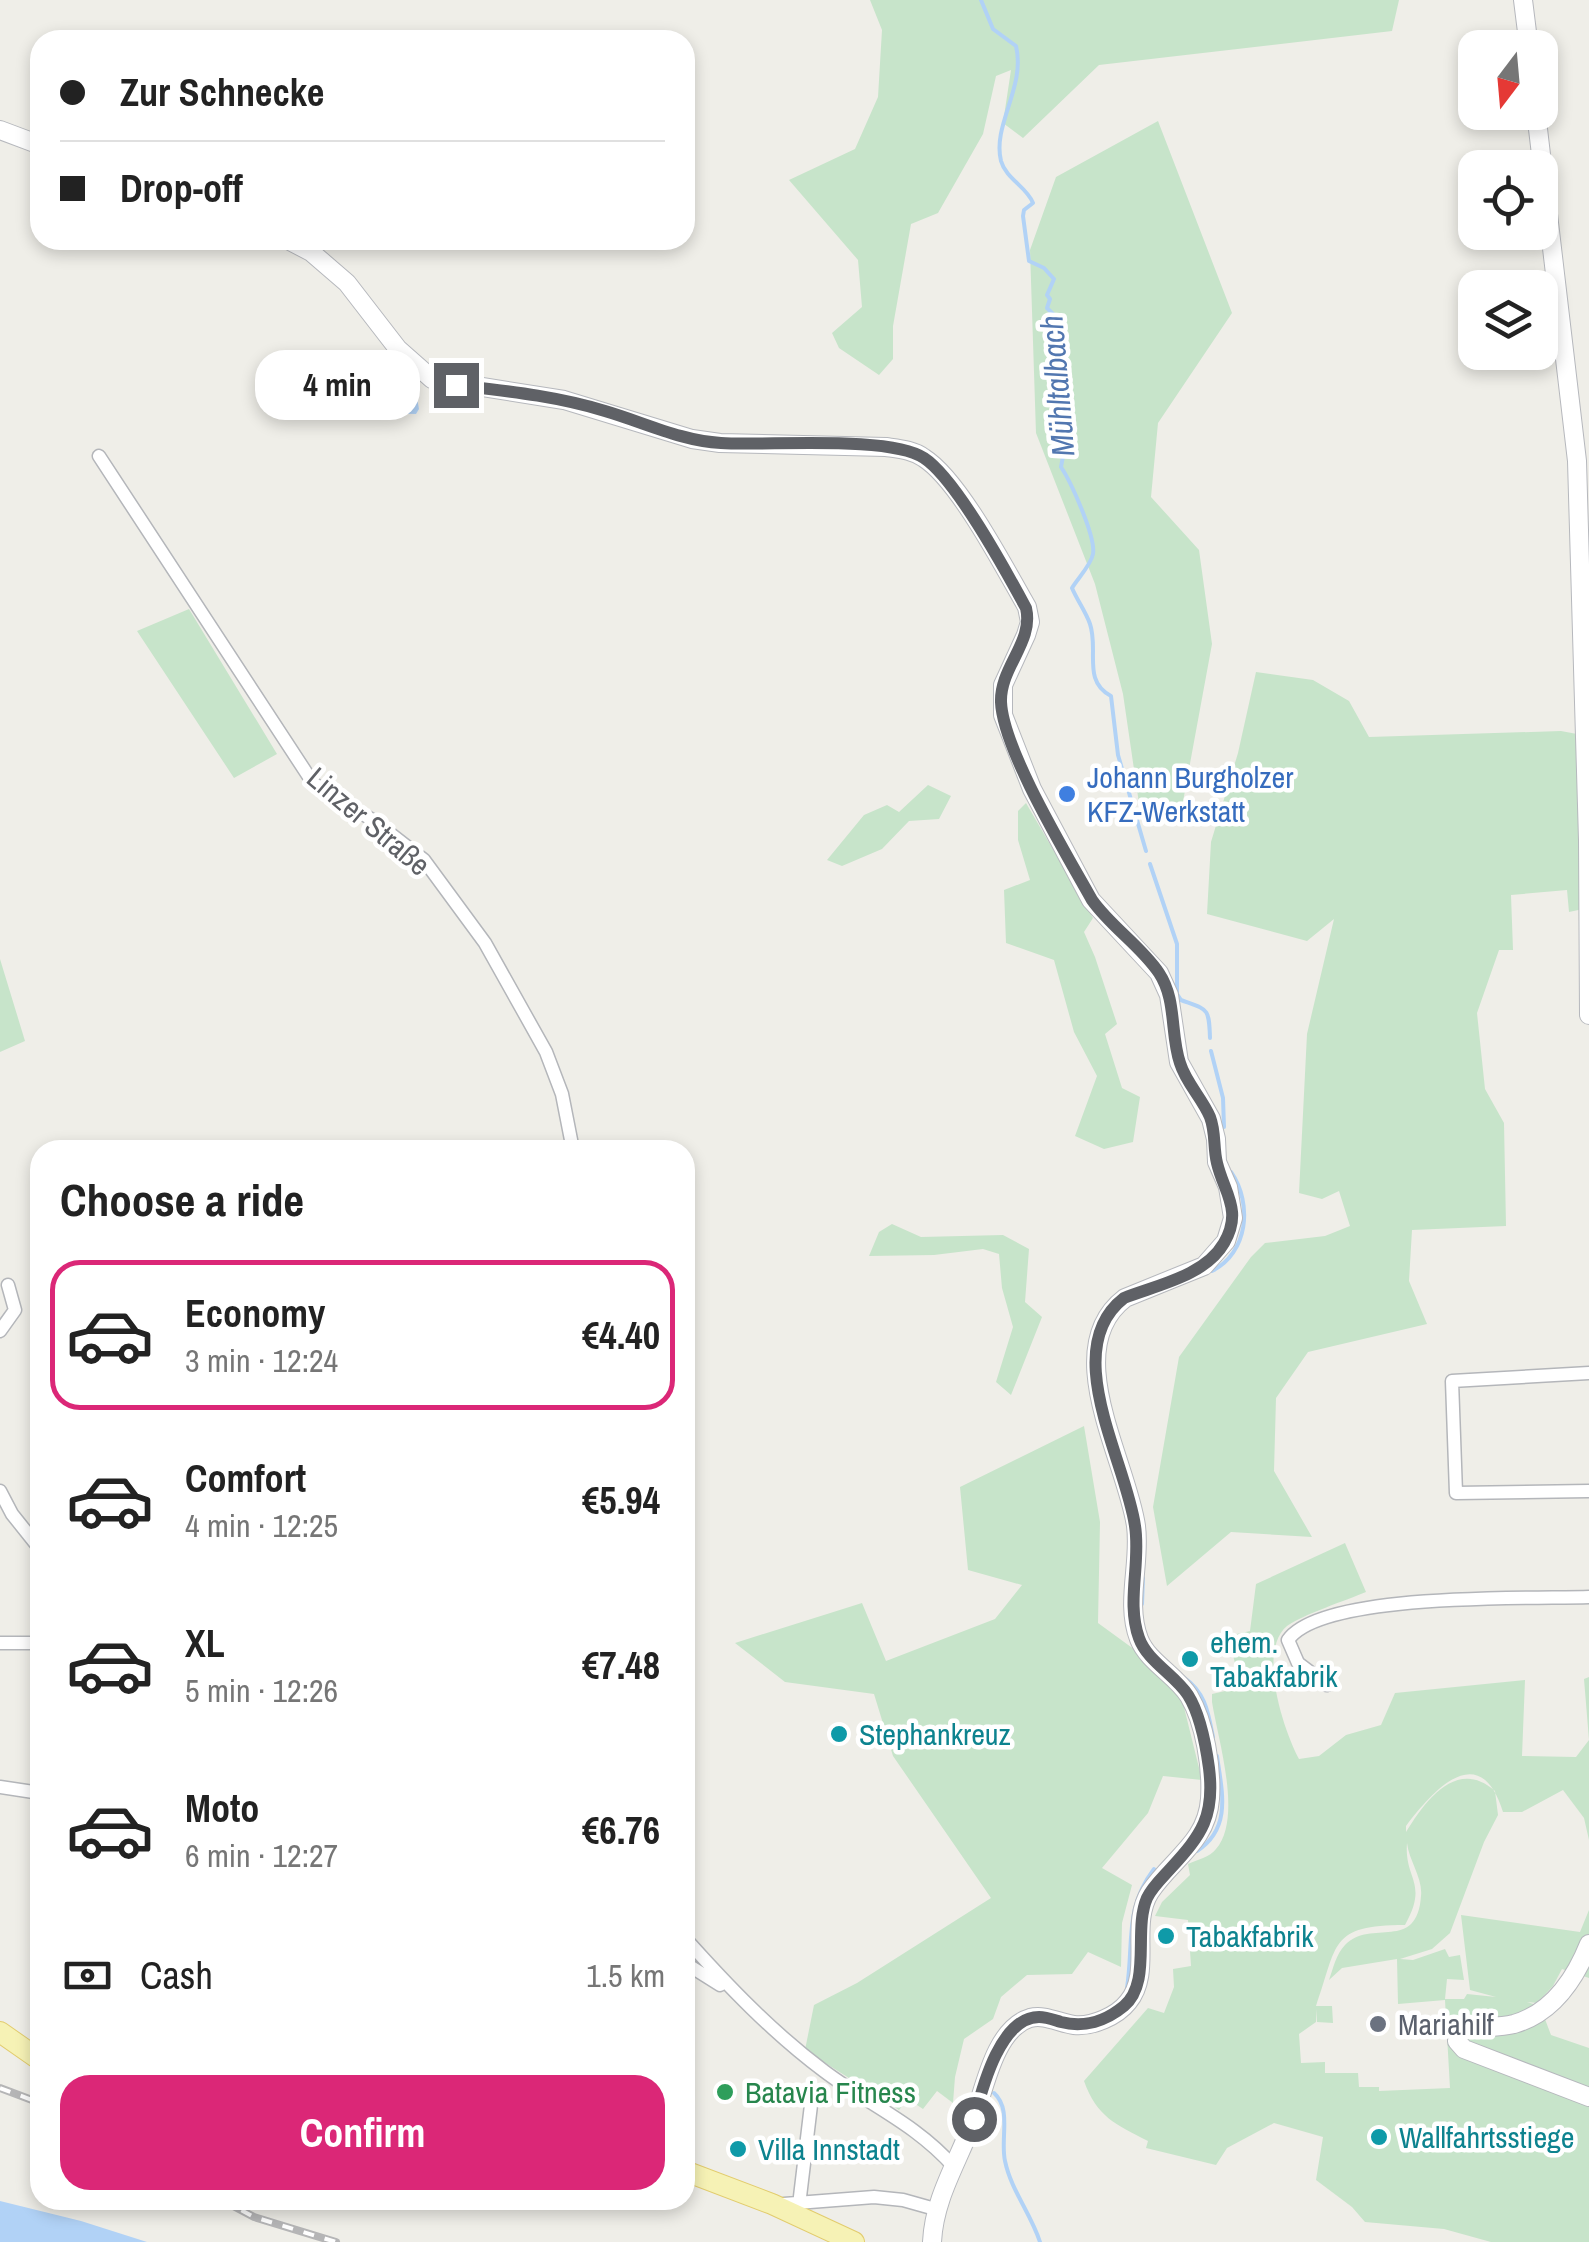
<!DOCTYPE html>
<html lang="en">
<head>
<meta charset="utf-8">
<style>
  :root { --surface:#fff; --page:#f6f6f6; --text:#222; --muted:#767676; --line:#e0e0e0; --accent:#db2777 }
  body { margin:0; font-family:"Archivo Narrow",sans-serif; background:var(--page); color:var(--text); height:100vh; display:flex; flex-direction:column; font-size:38px; white-space:nowrap }
  * { box-sizing:border-box; margin:0 }
  p { font-size:32px; color:var(--muted) }
  .icon { flex:none; width:55px; height:55px; fill:none; stroke:currentColor; stroke-width:2; stroke-linecap:round; stroke-linejoin:round }
  .map { position:relative; flex:1; overflow:hidden }
  .panel { position:absolute; left:30px; top:1140px; width:665px; height:1070px; display:flex; flex-direction:column; background:var(--surface); border-radius:30px; box-shadow:0 5px 15px #0003 }
  .panel>* { flex:none }
  .guide { position:absolute; left:30px; top:30px; width:665px; height:220px; border-radius:30px; box-shadow:0 5px 15px #0003; display:grid; align-content:center; height:220px; padding:0 30px; background:var(--surface) }
  .needle { width:65px; rotate:196deg }
  .buttons { position:absolute; left:1458px; top:30px; display:grid; gap:20px }
  .buttons a { display:grid; place-items:center; width:100px; height:100px; border-radius:20px; background:var(--surface); box-shadow:0 5px 15px #0003; font-size:50px }
  .end { position:absolute; width:45px; height:45px; margin:-22px; border:12px solid #5f6166; background:#fff; box-shadow:0 0 0 5px #fff }
  .from { border-radius:50% }
  .bubble { position:absolute; height:70px; border-radius:30px; background:var(--surface); box-shadow:0 5px 15px #0003; font-size:32px; font-weight:700; line-height:70px; text-align:center }
  .guide b { display:flex; align-items:center; gap:35px; height:95px; font-size:38px }
  .guide b+b { border-top:2px solid var(--line) }
  .guide i { width:25px; height:25px; background:var(--text) }
  ul { padding:0; list-style:none }
  li { display:flex; align-items:center; gap:30px; height:150px; margin:0 20px 15px; padding:0 10px; border:5px solid transparent; border-radius:30px }
  li div { flex:1 }
  li b { display:block; font-size:38px }
  li em { font-style:normal; font-weight:700 }
  li.current { border-color:var(--accent) }
  li>.icon { width:90px; height:90px; stroke-width:1.5 }
  h2 { padding:0 30px; font-size:45px; line-height:120px }
  .pay { display:flex; align-items:center; gap:25px; height:110px; padding:0 30px; font-size:38px }
  .pay p { margin-inline-start:auto }
  .cta { display:flex; gap:20px; margin-top:auto; padding:20px 30px }
  .cta a { flex:1; height:115px; border-radius:30px; background:var(--accent); color:#fff; font-size:40px; font-weight:700; line-height:115px; text-align:center }
  .map>svg:first-child { display:block }
</style>
</head>
<body>
<div class="map">
<svg width="1589" height="2242" viewBox="0 0 1589 2242">
  <rect width="100%" height="100%" fill="#efeee8"/>
  <path fill="#c7e4ca" fill-rule="evenodd" d="M870,0H1399L1392,31L1099,65L1023,138L1003,123L1011,70L996,76L983,134L938,213L911,224L893,326V359L879,375L839,348L832,333L862,307L858,260L789,180L855,149L878,97L882,30Z
    M1158,121L1232,313L1158,423L1151,497L1199,550L1212,644L1182,807L1141,817L1123,694L1095,584L1036,433L1030,250L1056,177Z
    M189,609L277,754L234,778L137,631Z
    M1256,672L1313,680L1349,701L1369,737L1561,731L1577,734L1583,909L1569,912L1567,890L1511,895L1513,950H1499L1477,1013L1485,1089L1504,1123L1506,1226L1412,1230L1409,1281L1427,1324L1308,1352L1276,1398L1274,1471L1312,1537L1231,1532L1167,1586L1153,1507L1179,1357L1251,1257L1265,1243L1325,1236L1350,1226L1339,1191L1322,1199L1299,1193L1307,1034L1334,919L1307,941L1207,914L1211,842L1238,753Z
    M928,785L951,796L939,819L909,821L882,849L842,866L827,860L864,815L887,805L899,812Z
    M1026,803L1093,918L1084,932L1095,957L1117,1024L1105,1034L1122,1088L1140,1097L1133,1142L1104,1149L1075,1136L1097,1076L1074,1032L1054,960L1006,943L1004,890L1030,880L1018,840V811Z
    M0,959L25,1041L0,1052Z
    M892,1224L921,1237L1003,1235L1029,1249L1025,1302L1042,1317L1011,1395L996,1382L1013,1327L1002,1288L999,1254L983,1249L934,1255L869,1256L879,1232Z
    M1084,1426L1100,1522L1098,1623L1168,1674L1181,1695L1202,1780L1163,1776L1148,1813L1102,1868L1132,1885L1122,1923L1121,1967L1088,1952L1072,1974L1027,1975L1001,1997L993,2019L964,2039L955,2077L953,2103L937,2091L923,2109L908,2099L899,2110L805,2050L814,2005L857,1983L991,1898L893,1756L874,1694L785,1682L735,1643L862,1603L886,1661L995,1619L1022,1585L968,1570L960,1487Z
    M1345,1543L1366,1592C1347,1600 1302,1615 1287,1626C1257,1651 1284,1731 1299,1759L1319,1756L1346,1735L1381,1725L1395,1693L1525,1680L1522,1756L1576,1757L1589,1740L1584,1679L1589,1677V1840L1584,1818L1563,1790L1522,1812H1503C1480,1738 1434,1789 1406,1826V1832C1425,1801 1457,1757 1495,1791L1498,1815L1484,1842L1450,1933L1432,1949L1400,1959L1413,1960L1445,1949L1449,1957L1460,1955L1464,1980L1447,1979L1445,1999H1464L1467,1994L1496,1997L1470,1990L1461,1915L1580,1932L1589,1910V1978L1562,1969L1553,1986L1537,2003L1527,2002L1540,2006L1551,2035L1589,2048V2242H1491L1444,2229L1365,2222L1352,2207L1316,2180L1323,2137L1274,2123L1227,2148L1216,2165L1146,2148L1148,2141C1115,2124 1097,2117 1084,2081L1148,2008L1164,2013L1174,1987L1173,1969L1191,1966L1188,1920L1155,1916L1162,1902L1190,1875L1188,1864C1197,1860 1210,1857 1216,1849C1243,1818 1218,1740 1212,1702V1694L1234,1689L1236,1667L1228,1636L1250,1631L1256,1584ZM1407,1843C1409,1861 1423,1878 1421,1896C1417,1953 1371,1918 1345,1945C1336,1954 1333,1969 1329,1980L1342,1968L1397,1959L1398,2004L1445,2000L1450,2088L1379,2091V2087H1359L1358,2073H1325V2062L1301,2063L1299,2034L1316,2022V2009L1317,2022L1333,2023L1332,2006H1316C1338,1944 1329,1925 1405,1925C1429,1882 1404,1880 1407,1843Z"/>
  <path fill="#b1d2f6" d="M400,381H414L419,409L416,414L384,413L391,390Z
    M0,2201L81,2221L147,2242H0Z"/>
  <g fill="none" stroke-linecap="round" stroke-linejoin="round">
    <path stroke="#b1d2f6" stroke-width="4" d="M981,0L993,29L1016,46C1026,87 992,125 1001,161C1006,179 1027,187 1033,203L1024,210L1023,216L1029,261L1044,268L1054,279L1047,295L1050,299L1047,308L1055,316L1050,351L1053,418L1064,451L1061,467C1071,482 1096,537 1093,554C1091,565 1078,578 1072,588C1077,600 1086,612 1090,624C1099,650 1082,681 1111,696L1118,755L1146,851
      M1150,864L1177,944V994L1181,1000C1208,1010 1209,1007 1210,1038
      M1211,1051L1223,1098L1224,1127
      M1212,1271C1248,1253 1253,1204 1231,1172
      M1142,1604L1143,1578
      M1183,1677C1205,1692 1208,1711 1213,1737
      M1197,1851C1232,1828 1222,1792 1217,1756
      M1127,1988C1134,1942 1124,1909 1154,1869
      M994,2093C1012,2109 1000,2139 1005,2161C1011,2190 1031,2214 1040,2242"/>
    <g stroke="#b4b6ba" stroke-width="15">
      <path id="street" d="M99,456L313,783L374,821L424,860L485,943L546,1052L562,1094L573,1150
        M0,1331L15,1310L8,1285
        M1589,1373L1452,1381L1456,1493L1589,1491
        M0,1491L12,1514L40,1549
        M0,1643H40
        M1327,1685L1298,1663L1288,1640C1321,1592 1529,1599 1589,1597
        M0,1787L40,1793
        M685,1938C728,1986 772,2032 824,2071C869,2105 915,2123 954,2167
        M685,1963L720,1985
        M784,2204L874,2197L903,2200L935,2209
        M799,2205L811,2105"/>
    </g>
    <g stroke="#b6b8bd" stroke-width="20">
      <path id="secondary" d="M1523,0L1529,48
        M1536,112L1577,461L1588,840L1589,1015
        M0,130L40,145
        M288,240L311,252L347,283L398,349L432,379L564,400L692,439L720,443L886,447C900,449 913,450 924,458C959,480 1005,569 1027,607L1030,622L1026,635L1003,685V715L1032,789L1091,900L1159,973L1169,995L1179,1062L1211,1119L1216,1139L1217,1162L1228,1187L1233,1218L1226,1241L1204,1266L1125,1298C1058,1349 1127,1461 1136,1526C1141,1563 1125,1603 1139,1639C1148,1662 1176,1675 1189,1696C1205,1723 1212,1768 1210,1799C1207,1842 1172,1859 1150,1892C1129,1925 1153,1972 1128,2002C1117,2016 1092,2027 1074,2025C1059,2023 1045,2014 1030,2018C994,2029 984,2091 973,2121C958,2162 934,2198 932,2242
        M1589,1944C1575,1979 1552,2013 1514,2024C1498,2028 1482,2026 1466,2029L1460,2031L1457,2041L1464,2049L1589,2097"/>
    </g>
    <g stroke="#e2cc6d" stroke-width="22">
      <path id="primary" d="M0,2032L40,2060
        M685,2171L772,2204L854,2242"/>
    </g>
    <use href="#street" stroke="#fff" stroke-width="12"/>
    <use href="#secondary" stroke="#fff" stroke-width="18"/>
    <use href="#primary" stroke="#f6f2b5" stroke-width="20"/>
    <g stroke="#b5b5b6" stroke-width="8">
      <path id="rail" d="M0,2088L40,2103
        M222,2200L254,2217L336,2242"/>
    </g>
    <use href="#rail" stroke="#fff" stroke-width="4" stroke-dasharray="11" stroke-linecap="butt"/>
  </g>
  <g fill="none" stroke-linecap="round" stroke-linejoin="round">
    <path stroke="#5f6166" stroke-width="12" d="M456,385C506,391 556,396 605,411C643,422 681,441 721,443C767,446 890,435 924,458C956,479 1006,571 1026,608C1034,642 1000,667 1001,702C1003,750 1067,855 1092,900C1111,927 1141,946 1159,973C1177,1000 1170,1034 1180,1063C1186,1083 1202,1098 1210,1117C1216,1133 1213,1147 1217,1163C1224,1193 1243,1210 1224,1243C1205,1276 1157,1285 1124,1298C1058,1349 1126,1461 1135,1526C1141,1563 1126,1602 1139,1638C1147,1661 1175,1675 1188,1695C1200,1714 1206,1746 1209,1768C1215,1816 1202,1834 1171,1868C1163,1877 1152,1887 1147,1898C1133,1930 1152,1982 1124,2006C1106,2021 1084,2028 1061,2022C1054,2020 1047,2017 1039,2017C1000,2017 982,2089 974,2119"/>
  </g>
  <circle fill="#3f7fe0" stroke="#fff" stroke-width="4" cx="1067" cy="794" r="10"/>
  <g fill="#0f9aa8" stroke="#fff" stroke-width="4">
    <circle cx="1190" cy="1659" r="10"/>
    <circle cx="839" cy="1734" r="10"/>
    <circle cx="1166" cy="1936" r="10"/>
    <circle cx="1379" cy="2137" r="10"/>
    <circle cx="738" cy="2149" r="10"/>
  </g>
  <circle fill="#6b7280" stroke="#fff" stroke-width="4" cx="1378" cy="2024" r="10"/>
  <circle fill="#2e9e5b" stroke="#fff" stroke-width="4" cx="725" cy="2092" r="10"/>
  <g text-anchor="middle" dominant-baseline="central" stroke-width="9" stroke-linejoin="round" paint-order="stroke">
    <g font-size="30" fill="#366cbe" stroke="#fff" text-anchor="start">
      <text x="1087" y="777">Johann Burgholzer<tspan x="1087" dy="34">KFZ-Werkstatt</tspan></text>
    </g>
    <g font-size="30" fill="#5f6166" stroke="#fff">
      <text transform="translate(369 821) rotate(40)">Linzer Straße</text>
    </g>
    <g font-size="30" fill="#0d838f" stroke="#fff" text-anchor="start">
      <text x="1210" y="1642">ehem.<tspan x="1210" dy="34">Tabakfabrik</tspan></text>
      <text x="859" y="1734">Stephankreuz</text>
      <text x="1186" y="1936">Tabakfabrik</text>
      <text x="1399" y="2137">Wallfahrtsstiege</text>
      <text x="758" y="2149">Villa Innstadt</text>
    </g>
    <g font-size="30" fill="#5b616d" stroke="#fff" text-anchor="start">
      <text x="1398" y="2024">Mariahilf</text>
    </g>
    <g font-size="30" fill="#27864d" stroke="#fff" text-anchor="start">
      <text x="745" y="2092">Batavia Fitness</text>
    </g>
    <g font-size="32" font-style="italic" fill="#5277b0" stroke="#fff">
      <text transform="translate(1057 386) rotate(-95)">Mühltalbach</text>
    </g>
  </g>
</svg>
<div class="buttons">
<a><svg class="needle" viewBox="-14 -14 28 28"><path d="M0-13l5 13h-10z" fill="#e53935"/><path d="M0 13l5-13h-10z" fill="#767676"/></svg></a>
<a><svg class="icon" aria-label="locate" viewBox="0 0 24 24"><circle cx="12" cy="12" r="6"/><path d="M12 2v4M12 18v4M2 12h4M18 12h4"/></svg></a>
<a><svg class="icon" aria-label="layers" viewBox="0 0 24 24"><path d="M12 4l9 5-9 5-9-5zM3 14l9 5 9-5"/></svg></a>
</div>
<i class="end from" style="left:974px;top:2119px"></i>
<i class="end" style="left:456px;top:385px"></i>
<div class="bubble" style="left:255px;top:350px;width:165px">4 min</div>
<div class="guide">
<b><i class="from"></i>Zur Schnecke</b>
<b><i></i>Drop-off</b>
</div>
<section class="panel">
<h2>Choose a ride</h2>
<ul>
<li class="current"><svg class="icon" aria-label="car" viewBox="0 0 24 24"><path d="M5 17H2v-5l4-1 3-4h7l3 4 3 1v5h-3M9 17h6M6 11h13"/><circle cx="7" cy="17" r="2"/><circle cx="17" cy="17" r="2"/></svg><div><b>Economy</b><p>3 min · 12:24</p></div><em>€4.40</em></li>
<li><svg class="icon" aria-label="car" viewBox="0 0 24 24"><path d="M5 17H2v-5l4-1 3-4h7l3 4 3 1v5h-3M9 17h6M6 11h13"/><circle cx="7" cy="17" r="2"/><circle cx="17" cy="17" r="2"/></svg><div><b>Comfort</b><p>4 min · 12:25</p></div><em>€5.94</em></li>
<li><svg class="icon" aria-label="car" viewBox="0 0 24 24"><path d="M5 17H2v-5l4-1 3-4h7l3 4 3 1v5h-3M9 17h6M6 11h13"/><circle cx="7" cy="17" r="2"/><circle cx="17" cy="17" r="2"/></svg><div><b>XL</b><p>5 min · 12:26</p></div><em>€7.48</em></li>
<li><svg class="icon" aria-label="car" viewBox="0 0 24 24"><path d="M5 17H2v-5l4-1 3-4h7l3 4 3 1v5h-3M9 17h6M6 11h13"/><circle cx="7" cy="17" r="2"/><circle cx="17" cy="17" r="2"/></svg><div><b>Moto</b><p>6 min · 12:27</p></div><em>€6.76</em></li>
</ul>
<div class="pay"><svg class="icon" aria-label="cash" viewBox="0 0 24 24"><path d="M3 7h18v10H3z"/><circle cx="12" cy="12" r="2"/></svg>Cash<p>1.5 km</p></div>
<div class="cta"><a>Confirm</a></div>
</section>
</div>
</body>
</html>
